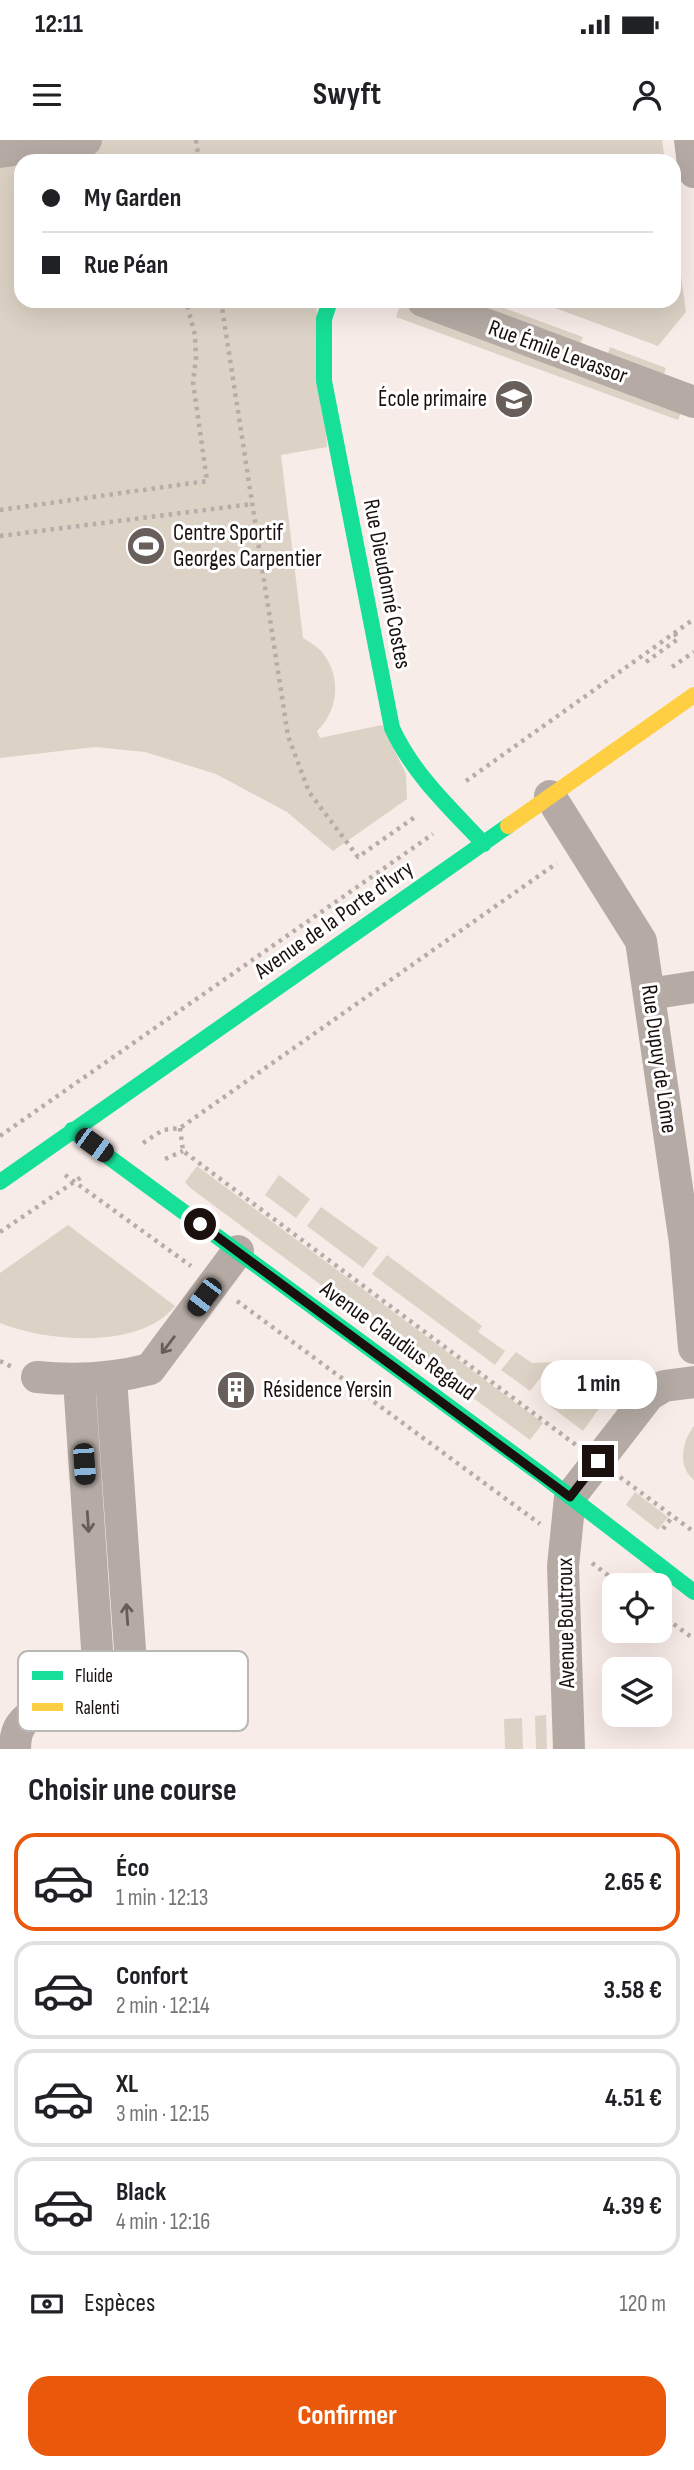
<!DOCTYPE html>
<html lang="fr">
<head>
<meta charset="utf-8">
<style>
  :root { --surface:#fff; --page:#f6f6f6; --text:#202124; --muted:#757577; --line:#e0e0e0; --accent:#ea580c }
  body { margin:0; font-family:"Sofia Sans Condensed",sans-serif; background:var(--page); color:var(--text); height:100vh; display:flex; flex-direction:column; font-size:26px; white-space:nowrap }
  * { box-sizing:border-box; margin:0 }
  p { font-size:23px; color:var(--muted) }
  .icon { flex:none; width:38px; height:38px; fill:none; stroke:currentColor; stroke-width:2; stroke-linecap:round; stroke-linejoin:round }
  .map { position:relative; height:1609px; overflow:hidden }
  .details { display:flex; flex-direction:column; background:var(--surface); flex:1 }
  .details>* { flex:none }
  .hud { position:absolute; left:14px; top:14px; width:667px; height:154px; border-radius:21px; box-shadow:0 7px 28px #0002; display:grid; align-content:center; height:154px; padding:0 28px; background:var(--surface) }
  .controls { position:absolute; left:602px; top:1433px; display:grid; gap:14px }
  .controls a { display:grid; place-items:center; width:70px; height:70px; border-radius:14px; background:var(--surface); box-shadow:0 7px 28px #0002; font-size:35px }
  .end { position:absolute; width:32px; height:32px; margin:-16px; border:9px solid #1a110e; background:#fff; box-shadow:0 0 0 4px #fff }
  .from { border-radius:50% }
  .bubble { position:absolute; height:49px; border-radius:21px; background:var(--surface); box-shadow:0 7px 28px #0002; font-size:23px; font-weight:700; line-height:49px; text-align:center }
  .car { position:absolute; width:21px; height:42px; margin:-21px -10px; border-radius:9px; box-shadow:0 0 5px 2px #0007; background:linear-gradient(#222 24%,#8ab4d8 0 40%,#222 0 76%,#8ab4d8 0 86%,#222 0) }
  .hud b { display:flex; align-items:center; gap:24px; height:66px; font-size:26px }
  .hud b+b { border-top:2px solid var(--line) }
  .hud i { width:18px; height:18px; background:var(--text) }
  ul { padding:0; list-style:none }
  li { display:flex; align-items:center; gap:21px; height:98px; margin:0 14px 10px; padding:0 14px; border:4px solid var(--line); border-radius:21px }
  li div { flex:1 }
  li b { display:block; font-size:26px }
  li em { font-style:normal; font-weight:700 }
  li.current { border-color:var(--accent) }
  li>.icon { width:63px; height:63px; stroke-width:1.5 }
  h2 { padding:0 28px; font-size:32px; line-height:84px }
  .pay { display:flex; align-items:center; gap:18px; height:77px; padding:0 28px; font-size:26px }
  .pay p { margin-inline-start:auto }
  .button { display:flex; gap:14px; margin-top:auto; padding:14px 28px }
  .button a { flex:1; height:80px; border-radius:21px; background:var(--accent); color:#fff; font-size:28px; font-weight:700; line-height:80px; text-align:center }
  .status { display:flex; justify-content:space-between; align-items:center; height:49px; padding:0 35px; background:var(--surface); direction:ltr }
  .status svg { height:19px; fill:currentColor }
  header { display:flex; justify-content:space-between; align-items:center; height:91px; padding:0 28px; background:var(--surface); font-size:32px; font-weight:700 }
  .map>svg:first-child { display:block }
</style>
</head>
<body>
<div class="status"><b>12:11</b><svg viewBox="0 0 49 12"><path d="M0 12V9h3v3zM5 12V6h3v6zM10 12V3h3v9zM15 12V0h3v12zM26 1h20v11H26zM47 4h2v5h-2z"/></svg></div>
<header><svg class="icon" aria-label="menu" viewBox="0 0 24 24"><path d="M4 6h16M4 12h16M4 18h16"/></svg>Swyft<svg class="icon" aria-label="person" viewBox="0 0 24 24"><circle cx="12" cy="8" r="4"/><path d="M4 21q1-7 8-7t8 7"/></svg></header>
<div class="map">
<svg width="694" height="1609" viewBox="0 0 694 1609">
  <rect width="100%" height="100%" fill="#f8ece8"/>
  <path fill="#dcd2c5" d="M0,0H662L665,21H21V161H316L327,307L281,315L303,498C309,502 317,506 321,511C342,535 339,570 317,591L320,598L382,585L406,634L407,659L333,711L287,672L216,634L145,612L95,607L0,618Z
    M674,86L686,172L658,206L536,161H674Z
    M448,161H485L583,197L578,209Z
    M400,165L683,268L678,280L396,177Z
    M610,207L666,228L662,240L606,219Z
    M197,1026L543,1283L530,1300L189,1047L185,1042Z
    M279,1035L310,1059L296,1078L265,1055Z
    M321,1067L378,1108L363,1128L307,1086Z
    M68,1085L175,1166C140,1210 47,1202 0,1183V1133Z
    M387,1115L482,1186L478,1192L505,1211L495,1225L372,1134Z
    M516,1212L532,1223L553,1222L530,1251L501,1230Z
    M621,1238L583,1291L550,1266L568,1242Z
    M694,1286V1340C677,1327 682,1301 694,1286Z
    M635,1352L668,1377L658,1390L626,1365Z
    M546,1575L547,1609H536L535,1576Z
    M522,1578L523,1609H505L504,1579Z"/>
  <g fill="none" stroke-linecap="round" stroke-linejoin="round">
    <path stroke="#b7ada8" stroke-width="4.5" stroke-dasharray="3.5 5" stroke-linecap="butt" d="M196,0L199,21
      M221,161L288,596L309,652L358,717L415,677
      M0,370L207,341L193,242L196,218L195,195L186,161
      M0,396L252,364
      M646,522L678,499L674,492
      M672,527L694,512
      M466,641L694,479
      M180,988L183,1011L576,1305
      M0,996L433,694
      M143,1003L163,990L180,988L557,723
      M165,1019L183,1011
      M65,1035L191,1126
      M0,1092L83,1036
      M237,1161L540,1384
      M0,1221L12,1227
      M620,1337L694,1392
      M663,1389L673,1376
      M592,1423L622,1446
      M660,1474L694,1499"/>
    <path stroke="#b5aba4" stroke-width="32" d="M690,0L694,32
      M0,12L86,0
      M423,161L694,262
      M550,656L641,801L685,1103L694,1208
      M649,854L694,847
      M37,1237C77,1241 112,1239 150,1229L238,1111
      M111,1238L134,1567
      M79,1241L101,1568
      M15,1609C15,1590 21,1579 39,1571L217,1563
      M569,1609L563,1426L570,1357L649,1255L664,1246L694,1242"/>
    <path stroke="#16e098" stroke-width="16" d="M330,161L324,179V241L392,588C413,634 450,668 484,704
      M72,990L542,1335L694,1452
      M0,1042L508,686"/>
    <path stroke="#ffcf43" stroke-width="16" d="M508,686L694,555"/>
  </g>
  <defs><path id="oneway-shaft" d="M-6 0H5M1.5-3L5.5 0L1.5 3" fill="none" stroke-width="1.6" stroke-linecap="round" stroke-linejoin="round" transform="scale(1.75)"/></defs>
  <g stroke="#685e59">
    <use href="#oneway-shaft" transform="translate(168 1205) rotate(127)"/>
    <use href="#oneway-shaft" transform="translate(88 1382) rotate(86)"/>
    <use href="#oneway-shaft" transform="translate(127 1474) rotate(-94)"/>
  </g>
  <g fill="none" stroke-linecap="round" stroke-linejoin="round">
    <path stroke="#1a110e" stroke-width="9" d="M200,1084L570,1357L598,1321"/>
  </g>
  <defs>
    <g id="school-disc" transform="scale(2.0125)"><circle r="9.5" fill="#685e5a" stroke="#fff"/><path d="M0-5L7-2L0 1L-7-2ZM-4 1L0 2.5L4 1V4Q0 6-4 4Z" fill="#fff"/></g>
    <g id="stadium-disc" transform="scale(2.0125)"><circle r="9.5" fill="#685e5a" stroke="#fff"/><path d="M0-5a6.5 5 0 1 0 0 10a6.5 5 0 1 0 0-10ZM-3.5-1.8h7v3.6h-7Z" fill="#fff"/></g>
    <g id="building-disc" transform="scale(2.0125)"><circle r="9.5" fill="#685e5a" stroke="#fff"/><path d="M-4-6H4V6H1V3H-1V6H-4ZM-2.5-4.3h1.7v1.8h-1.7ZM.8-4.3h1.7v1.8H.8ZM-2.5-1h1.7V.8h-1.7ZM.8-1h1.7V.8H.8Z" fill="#fff"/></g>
  </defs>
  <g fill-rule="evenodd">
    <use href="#school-disc" x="514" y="259"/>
    <use href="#stadium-disc" x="146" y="406"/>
    <use href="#building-disc" x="236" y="1250"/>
  </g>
  <g text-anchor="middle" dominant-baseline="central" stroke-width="6" stroke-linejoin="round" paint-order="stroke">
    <g font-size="23" fill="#1a110e" stroke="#fff">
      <text transform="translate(558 212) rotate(20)">Rue Émile Levassor</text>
      <text transform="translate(387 444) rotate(79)">Rue Dieudonné Costes</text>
      <text transform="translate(334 780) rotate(-35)">Avenue de la Porte d'Ivry</text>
      <text transform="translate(659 919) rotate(82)">Rue Dupuy de Lôme</text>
      <text transform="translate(398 1201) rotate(36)">Avenue Claudius Regaud</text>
      <text transform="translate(566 1483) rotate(-91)">Avenue Boutroux</text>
    </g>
    <g font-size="23" fill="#1a110e" stroke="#fff" text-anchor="start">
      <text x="487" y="259" text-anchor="end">École primaire</text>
      <text x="173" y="393">Centre Sportif<tspan x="173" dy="26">Georges Carpentier</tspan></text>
      <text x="263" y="1250">Résidence Yersin</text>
    </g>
  </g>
  <rect x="18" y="1511" width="230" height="80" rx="10" fill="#fff" stroke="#bab8b7" stroke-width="2"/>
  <rect x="32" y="1531" width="31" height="9" fill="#16e098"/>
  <rect x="32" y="1563" width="31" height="8" fill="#ffcf43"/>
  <g font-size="19" fill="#1a110e">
    <text x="75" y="1542">Fluide</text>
    <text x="75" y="1574">Ralenti</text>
  </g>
</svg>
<div class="controls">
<a><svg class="icon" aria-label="locate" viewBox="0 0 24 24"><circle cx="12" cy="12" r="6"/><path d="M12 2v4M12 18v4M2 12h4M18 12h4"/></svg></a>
<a><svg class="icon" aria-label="layers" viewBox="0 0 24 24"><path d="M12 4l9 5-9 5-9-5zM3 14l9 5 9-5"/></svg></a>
</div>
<i class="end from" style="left:200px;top:1084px"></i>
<i class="end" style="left:598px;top:1321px"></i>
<div class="bubble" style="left:541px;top:1220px;width:116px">1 min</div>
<i class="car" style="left:94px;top:1005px;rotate:126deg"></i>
<i class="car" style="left:204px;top:1157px;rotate:217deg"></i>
<i class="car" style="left:84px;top:1324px;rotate:176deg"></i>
<div class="hud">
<b><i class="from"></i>My Garden</b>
<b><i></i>Rue Péan</b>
</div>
</div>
<section class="details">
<h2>Choisir une course</h2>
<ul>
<li class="current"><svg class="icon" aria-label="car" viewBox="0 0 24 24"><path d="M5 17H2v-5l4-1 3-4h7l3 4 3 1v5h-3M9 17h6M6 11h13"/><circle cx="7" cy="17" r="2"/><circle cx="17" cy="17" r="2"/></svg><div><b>Éco</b><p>1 min · 12:13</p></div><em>2.65 €</em></li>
<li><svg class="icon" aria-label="car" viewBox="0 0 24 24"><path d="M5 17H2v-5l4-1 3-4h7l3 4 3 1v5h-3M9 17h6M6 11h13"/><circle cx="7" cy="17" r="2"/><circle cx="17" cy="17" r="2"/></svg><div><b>Confort</b><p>2 min · 12:14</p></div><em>3.58 €</em></li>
<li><svg class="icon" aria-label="car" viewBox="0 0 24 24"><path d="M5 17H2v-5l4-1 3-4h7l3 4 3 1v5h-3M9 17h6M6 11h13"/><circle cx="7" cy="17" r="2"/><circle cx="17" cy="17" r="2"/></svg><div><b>XL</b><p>3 min · 12:15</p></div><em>4.51 €</em></li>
<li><svg class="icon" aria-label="car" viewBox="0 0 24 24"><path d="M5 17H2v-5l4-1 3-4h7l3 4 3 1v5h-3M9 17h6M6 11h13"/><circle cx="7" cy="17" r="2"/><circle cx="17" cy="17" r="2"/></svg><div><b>Black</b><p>4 min · 12:16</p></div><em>4.39 €</em></li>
</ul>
<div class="pay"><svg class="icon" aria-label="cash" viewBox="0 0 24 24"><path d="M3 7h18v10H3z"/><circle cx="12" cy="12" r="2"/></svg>Espèces<p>120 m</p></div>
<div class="button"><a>Confirmer</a></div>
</section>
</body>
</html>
